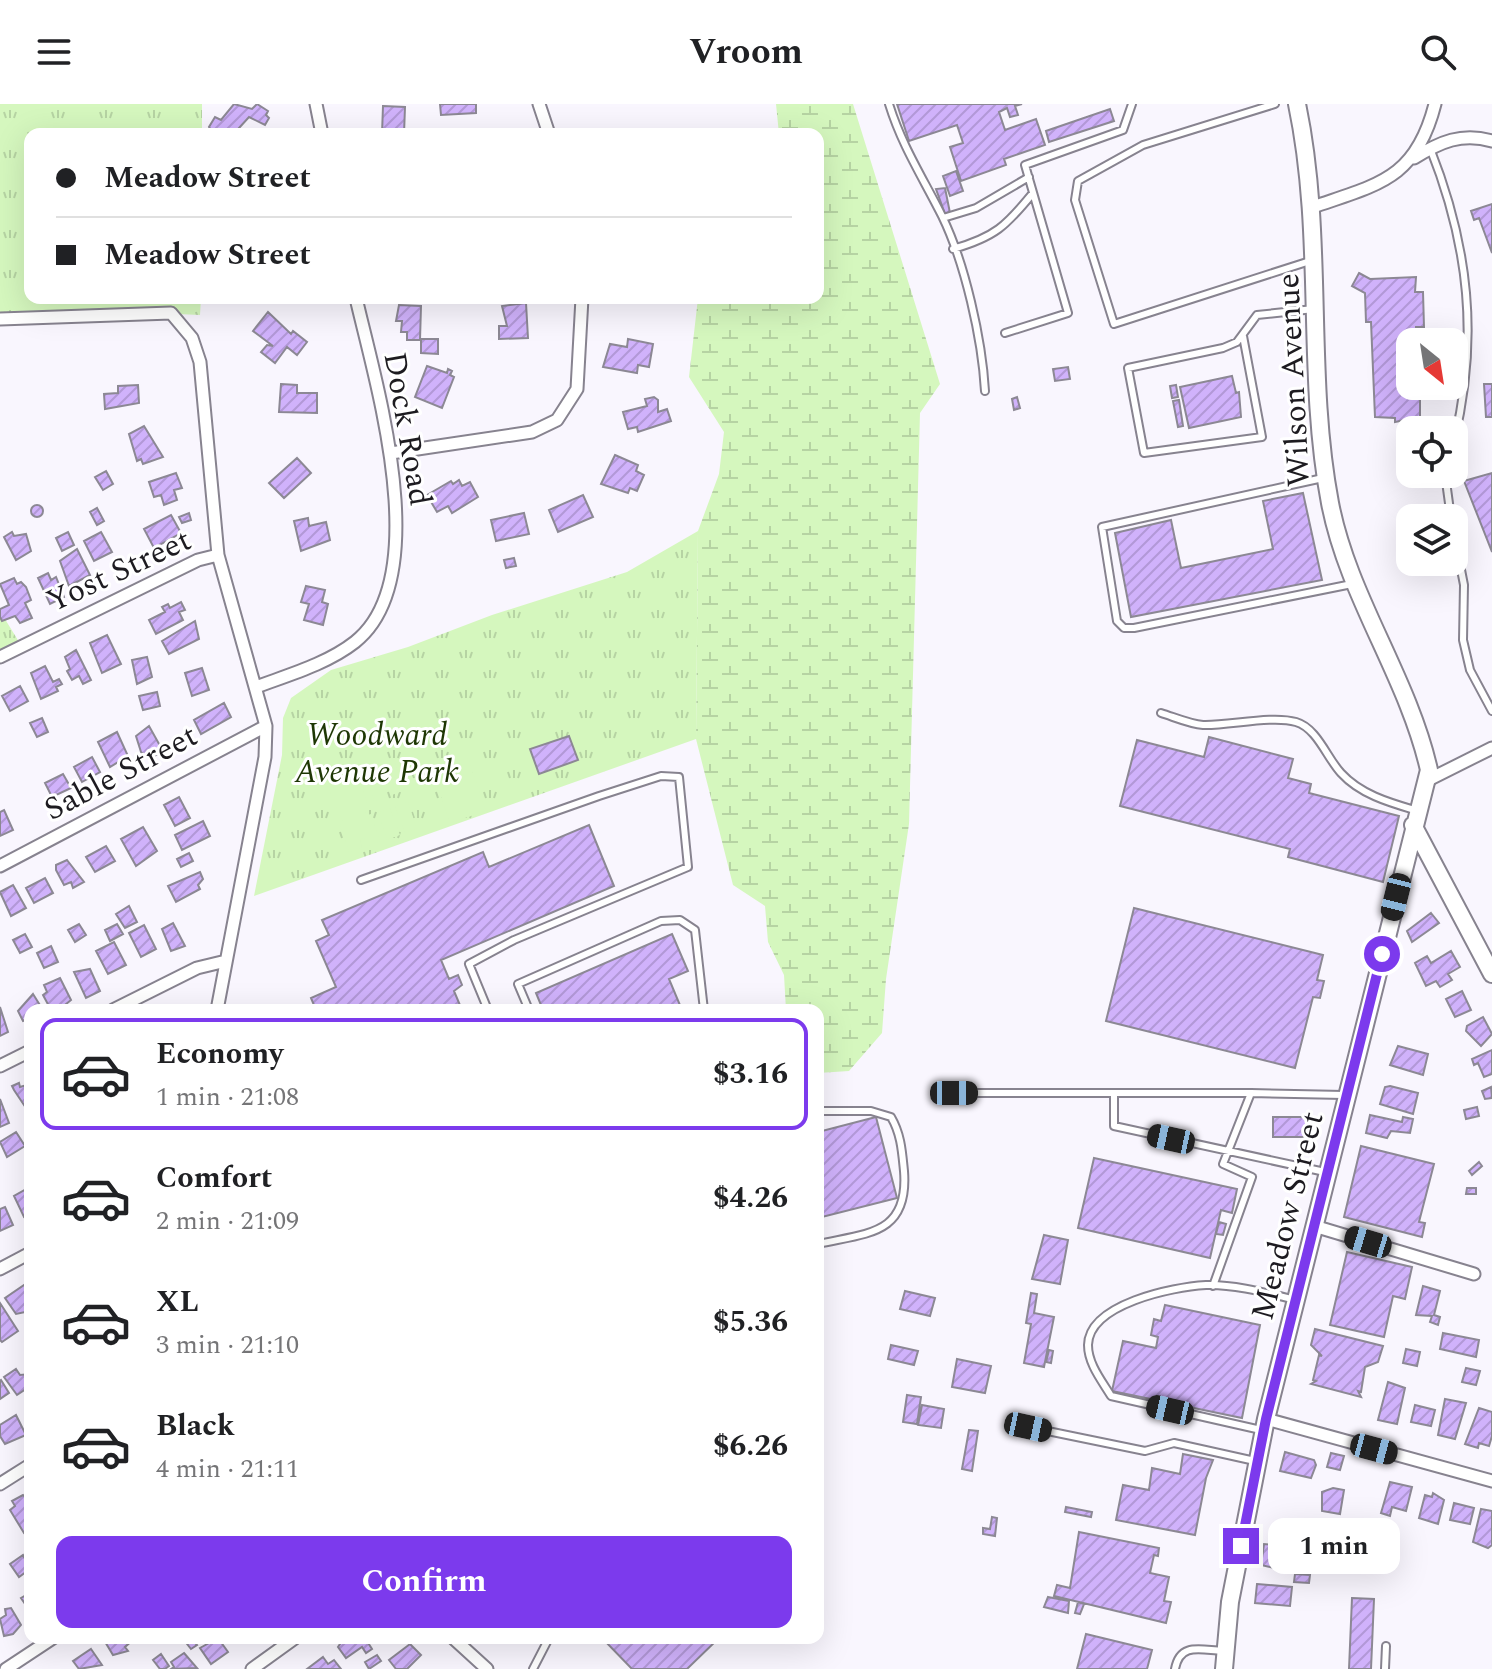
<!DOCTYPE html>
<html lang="en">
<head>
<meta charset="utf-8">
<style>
  :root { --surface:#fff; --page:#f2f2f2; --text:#202124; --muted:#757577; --line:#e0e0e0; --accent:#7c3aed }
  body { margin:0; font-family:Spectral,serif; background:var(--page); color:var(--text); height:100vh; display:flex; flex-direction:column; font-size:30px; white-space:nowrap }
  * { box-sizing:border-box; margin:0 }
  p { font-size:26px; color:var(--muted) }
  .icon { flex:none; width:44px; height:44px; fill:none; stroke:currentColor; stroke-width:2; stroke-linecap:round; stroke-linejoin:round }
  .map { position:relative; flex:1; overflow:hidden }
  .drawer { position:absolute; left:24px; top:900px; width:800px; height:640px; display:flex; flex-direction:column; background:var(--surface); border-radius:16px; box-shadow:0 8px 32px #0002 }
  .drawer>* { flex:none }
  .guide { position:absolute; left:24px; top:24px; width:800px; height:176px; border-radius:16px; box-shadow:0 8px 32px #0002; display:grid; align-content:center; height:176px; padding:0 32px; background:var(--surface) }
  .needle { width:52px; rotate:150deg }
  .buttons { position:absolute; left:1396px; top:224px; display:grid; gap:16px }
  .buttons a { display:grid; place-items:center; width:72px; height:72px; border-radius:16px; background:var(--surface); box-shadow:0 8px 32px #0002; font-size:40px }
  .end { position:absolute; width:36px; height:36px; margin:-18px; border:10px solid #7c3aed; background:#fff; box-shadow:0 0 0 4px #fff }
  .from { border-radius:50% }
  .bubble { position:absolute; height:56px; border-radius:16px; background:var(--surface); box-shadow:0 8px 32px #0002; font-size:26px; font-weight:700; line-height:56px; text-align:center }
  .car { position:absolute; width:24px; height:48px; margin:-24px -12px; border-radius:10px; box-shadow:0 0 6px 2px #0007; background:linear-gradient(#222 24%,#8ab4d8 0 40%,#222 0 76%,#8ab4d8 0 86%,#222 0) }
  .guide b { display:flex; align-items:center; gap:28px; height:76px; font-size:30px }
  .guide b+b { border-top:2px solid var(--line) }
  .guide i { width:20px; height:20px; background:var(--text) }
  ul { padding:14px 0 0; list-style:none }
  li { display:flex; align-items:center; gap:24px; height:112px; margin:0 16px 12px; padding:0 16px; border:4px solid transparent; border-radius:16px }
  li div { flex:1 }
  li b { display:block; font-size:30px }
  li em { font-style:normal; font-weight:700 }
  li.selected { border-color:var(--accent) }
  li>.icon { width:72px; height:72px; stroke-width:1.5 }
  .cta { display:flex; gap:16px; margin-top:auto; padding:16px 32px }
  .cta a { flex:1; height:92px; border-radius:16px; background:var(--accent); color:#fff; font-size:32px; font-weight:700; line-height:92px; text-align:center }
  header { display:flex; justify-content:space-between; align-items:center; height:104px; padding:0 32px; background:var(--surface); font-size:36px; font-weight:700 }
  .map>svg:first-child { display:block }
</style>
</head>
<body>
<header><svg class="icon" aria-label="menu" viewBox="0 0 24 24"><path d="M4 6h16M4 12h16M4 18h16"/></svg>Vroom<svg class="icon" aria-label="search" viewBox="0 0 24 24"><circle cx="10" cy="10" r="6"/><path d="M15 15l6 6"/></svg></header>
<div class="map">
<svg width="1492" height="1565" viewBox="0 0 1492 1565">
  <defs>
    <pattern id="grass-tufts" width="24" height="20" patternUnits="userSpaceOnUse" patternTransform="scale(2)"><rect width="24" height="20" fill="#d5f7be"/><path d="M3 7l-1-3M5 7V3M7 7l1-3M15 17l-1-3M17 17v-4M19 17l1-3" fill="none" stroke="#b6d3a3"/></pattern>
    <pattern id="wetland-marsh" width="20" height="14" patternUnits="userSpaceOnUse" patternTransform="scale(2)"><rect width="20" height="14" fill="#d5f7be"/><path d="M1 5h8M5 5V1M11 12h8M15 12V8" fill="none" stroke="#b6d3a3"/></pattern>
    <pattern id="building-hatch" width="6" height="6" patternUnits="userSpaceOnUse" patternTransform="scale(2)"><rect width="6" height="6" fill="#d0b2fb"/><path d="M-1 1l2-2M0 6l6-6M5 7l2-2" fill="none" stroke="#b298d7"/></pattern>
  </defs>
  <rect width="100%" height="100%" fill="#f9f6fe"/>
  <path fill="url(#grass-tufts)" d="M0,0H202V30H30V194H201L200,211L155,209L0,219Z
    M698,427L696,635L254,792L282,651L283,614L291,594L331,566L408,543L492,511L627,468Z
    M0,507L24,546L0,548Z"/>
  <path fill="url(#wetland-marsh)" d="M776,0H853L940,280L920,309L909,720L886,875L882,929L849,967L818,969V906H786L784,871L768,838L765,802L733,781L696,635L698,427L719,370L724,328L689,273L698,194H818V30H779Z"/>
  <path fill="#d5f7be" d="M468,654L486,707L450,719L432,667Z
    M395,659L405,686L392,691L383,663Z
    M378,665L387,693L374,697L365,669Z
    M358,671L367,699L363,701L367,711L371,710L380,738L367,742L364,734L360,735L362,744L349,748L340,720L343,718L327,681L340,677L343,685L348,683L345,675Z
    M408,698L417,725L405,729L395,702Z
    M390,704L400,731L387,736L378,708Z"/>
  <path fill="url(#building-hatch)" stroke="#8c8894" stroke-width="2" d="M234,0L252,5L257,0L268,7L266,11L269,14L265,21L249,13L239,24L245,27L243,30L213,28L209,23L215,13L221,16Z
    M440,0H476V9L441,11Z
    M897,0H1022L1015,2L1018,11L1010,13L1007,4L999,8L1005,26L1036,15L1045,41L1004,55L1006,61L961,77L950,43L963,39L957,21L909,37Z
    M383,2L405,3L404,30H382Z
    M1110,5L1114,17L1049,38L1046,27Z
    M956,67L963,87L950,92L943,72Z
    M945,84L950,109L945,110L936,85Z
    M1492,100V149L1479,114L1474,116L1471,107Z
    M1359,169L1370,175L1416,173L1415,188H1423L1424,223H1416V238H1410V282H1420V313L1395,318V314L1375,313L1371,218H1366L1365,189L1352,182Z
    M526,199L528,234L499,235V222H507L502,202Z
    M399,201L421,202L420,236H407V228H401L402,217H396Z
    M268,208L291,230L293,227L307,238L297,251L287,243L275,259L261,248L267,241L273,242L253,227Z
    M421,235H438V250L421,249Z
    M628,235L653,240L649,263L638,261L637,269L603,263L610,240L627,243Z
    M427,262L447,269L448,265L452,267L450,271L454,273L442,304L415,293Z
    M1068,263L1070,275L1055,277L1053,265Z
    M1232,272L1236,289L1239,288L1241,313L1189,324L1180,283Z
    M281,280L297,281V289H317V309L279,308Z
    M1484,280H1492V313H1486Z
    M138,281L139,299L105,305L104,290L118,289V282Z
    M1176,281L1178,293L1172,294L1170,282Z
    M654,293L658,296V308L667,305L671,317L638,328L637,323L628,325L623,308L647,302L645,295Z
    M1017,293L1020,304L1014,306L1012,295Z
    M1179,296L1183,322L1178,323L1173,297Z
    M144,322L163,353L143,360L141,355L137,357L129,330Z
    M615,351L638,361L636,367L644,371L637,387L630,384L628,389L601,380Z
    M297,354L311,369L284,394L269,379Z
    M106,367L113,380L103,386L95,373Z
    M176,369L182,384L174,386L177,396L164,401L161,391L154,393L149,378Z
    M1492,369V448L1464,377Z
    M459,376L462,382L470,378L478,393L452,409L448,402L437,408L427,391L451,377L453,380Z
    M1303,389L1322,476L1131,513L1115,429L1171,416L1181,464L1273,445L1263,397Z
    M583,391L593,413L558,428L549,406Z
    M31 407a6 6 0 1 1 12 0a6 6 0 1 1-12 0Z
    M97,404L104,417L97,421L90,408Z
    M189,409L191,416L182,419L179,413Z
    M524,409L529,430L496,437L491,416Z
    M171,411L181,429L154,444L144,425Z
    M308,414L309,422L326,418L330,436L301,447L294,417Z
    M12,428L14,432L26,430L31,447L16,456L4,433Z
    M68,428L74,441L62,447L56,434Z
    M101,428L112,448L94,457L84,437Z
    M77,445L90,471L69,482L60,457Z
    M514,454L516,462L506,464L504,456Z
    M48,469L51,476L56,473L64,493L50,500L38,474Z
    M14,474L17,480L21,478L26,483L31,496L25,499L32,514L20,519L15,512L2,517L0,513V505L9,501L0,480Z
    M306,482L325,486L322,498L328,500L323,521L304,516L309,500L301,498Z
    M181,498L185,506L179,508L183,516L156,530L149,516L165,508L162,503L168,500L170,504Z
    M195,517L199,535L169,550L162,537Z
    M107,531L121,560L102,569L90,539Z
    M76,546L91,576L83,580L79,572L72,576L67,567L70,565L65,553Z
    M147,553L152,573L137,580L132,556Z
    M45,562L53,578L59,575L62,580L56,583L58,587L41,595L31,569Z
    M202,564L209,586L192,592L185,569Z
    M20,582L28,597L10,607L2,592Z
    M157,588L160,602L143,606L139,592Z
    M224,599L231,613L201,630L194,616Z
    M42,614L48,628L37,633L30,619Z
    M149,622L163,647L149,655L141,648L136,632Z
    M117,628L128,652L110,663L98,638Z
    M569,632L578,656L539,670L530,645Z
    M1209,633L1293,655L1288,674L1311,680L1309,689L1399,712L1383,778L1288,753L1290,745L1120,702L1137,636L1204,653Z
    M92,653L100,668L82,678L74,663Z
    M63,670L71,684L52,693L45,679Z
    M179,693L190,714L175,722L164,701Z
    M4,706L13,726L0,732V708Z
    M203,717L210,732L182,746L175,731Z
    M589,721L614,782L441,856L449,875L458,871L462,881L454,887L462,906H316L311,894L336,883L316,837L329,831L322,816L483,748L489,763Z
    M143,723L157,747L136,762L121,735Z
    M106,742L115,757L95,768L86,753Z
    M189,749L193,757L181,763L177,755Z
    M67,756L84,778L73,784L71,778L64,781L56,766V761Z
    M200,768L203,775L198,781L200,785L176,798L168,782Z
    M45,774L53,789L34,799L26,784Z
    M13,781L26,804L11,812L0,788Z
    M129,802L137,818L125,824L116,810Z
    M1134,804L1323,851L1317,876L1324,877L1320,894L1313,893L1295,964L1106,917Z
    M1431,809L1439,819L1412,838L1407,827Z
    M173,819L185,842L171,847L162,825Z
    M79,820L86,831L75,838L68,826Z
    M117,820L123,830L110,837L105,826Z
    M144,821L156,845L141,853L129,829Z
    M25,830L32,843L20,849L13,836Z
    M672,830L688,867L669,875L682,906H543L536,889Z
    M114,838L126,861L108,870L96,847Z
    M51,842L58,858L44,864L37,849Z
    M1451,847L1460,863L1448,870L1452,876L1440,883L1436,877L1426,882L1415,859L1427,852L1431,859Z
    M90,865L100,887L86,894L74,868Z
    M60,874L71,896L60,905L51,906L43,891L47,888L44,881Z
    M1462,887L1471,906L1455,913L1446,895Z
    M33,890L43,906H30V918L28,915L23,917L18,907Z
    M0,903L8,928L0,932Z
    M1483,913L1492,930L1481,942L1466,927L1467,922Z
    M1398,942L1428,950L1423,971L1390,961Z
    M1492,946V970L1484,973L1478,959L1474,961L1472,955Z
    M19,979L20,983L30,980V1010L14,986L12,982Z
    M1390,982L1418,989L1413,1010L1380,1000L1385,983Z
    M1491,983L1492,994L1485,995L1482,987Z
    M0,995L9,1019L0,1023Z
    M1477,1003L1479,1012L1466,1015L1464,1006Z
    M1370,1011L1402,1018L1403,1013L1413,1015L1410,1029L1391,1027L1387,1034L1366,1029Z
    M876,1013L897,1094L818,1114V1028Z
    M1273,1013H1307V1033H1273Z
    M16,1028L25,1042L7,1053L0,1038Z
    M1361,1042L1434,1060L1419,1118L1425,1119L1422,1133L1344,1113Z
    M1094,1054L1237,1085L1232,1109L1221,1106L1210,1154L1078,1124Z
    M1479,1058L1482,1062L1472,1071L1469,1067Z
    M30,1083V1110L24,1113L14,1092Z
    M1467,1084H1476V1090H1466Z
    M5,1103L13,1121L0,1127V1105Z
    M1219,1118L1226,1120L1223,1131L1216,1130Z
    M1044,1131L1068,1136L1060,1180L1032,1175Z
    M1347,1148L1412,1163L1405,1195L1393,1192L1384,1233L1330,1221Z
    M30,1177V1195L26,1197L30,1207L16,1210L5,1194Z
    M1423,1182L1440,1187L1434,1211L1440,1213L1438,1221L1430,1218L1432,1212L1416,1211Z
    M905,1187L935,1194L930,1212L900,1205Z
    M1031,1189L1037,1190L1034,1209L1054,1213L1044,1263L1024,1259L1031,1220L1026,1219Z
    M0,1199L18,1227L2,1238L0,1236Z
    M1165,1201L1260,1221L1242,1314L1112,1287L1123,1237L1156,1244L1158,1233L1151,1231L1154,1215L1161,1217Z
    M1315,1225L1383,1242L1378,1258L1365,1263L1361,1288L1358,1287L1361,1293L1311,1280L1316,1277L1313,1276L1319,1251L1322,1252L1311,1241Z
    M1443,1229L1479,1236L1476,1253L1440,1245Z
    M891,1241L918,1247L914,1261L888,1255Z
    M1406,1245L1420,1248L1417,1262L1403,1259Z
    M1049,1246L1053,1247L1051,1259L1046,1258Z
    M957,1255L991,1262L985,1289L952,1283Z
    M1466,1264L1480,1267L1476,1281L1462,1278Z
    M16,1265L20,1271L30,1270L29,1283L17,1291L4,1273Z
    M1,1276L9,1289L0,1295V1277Z
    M1388,1278L1405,1284L1397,1320L1378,1316Z
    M907,1291L921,1293L917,1320L903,1318Z
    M1445,1295L1466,1299L1455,1335L1438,1331Z
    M922,1301L944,1305L941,1324L918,1321Z
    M1415,1301L1435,1306L1431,1322L1411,1318Z
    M1479,1304L1492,1308V1332L1489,1342L1479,1339L1478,1344L1465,1340Z
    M16,1311L26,1331L5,1340L0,1332V1321Z
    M969,1326L978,1327L972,1367L962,1365Z
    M1285,1348L1314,1356L1316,1361L1311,1374L1280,1367Z
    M1331,1349L1344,1352L1340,1366L1327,1363Z
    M1183,1350L1213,1356L1206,1374L1195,1431L1116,1416L1123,1381L1149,1386L1152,1364L1180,1370Z
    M1390,1378L1412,1383L1406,1407L1392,1403L1390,1412L1381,1409Z
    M1333,1384L1344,1386L1340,1410L1322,1407V1388Z
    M1433,1389L1444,1396L1438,1420L1419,1414L1425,1391L1432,1393Z
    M23,1391L30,1397V1426L24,1429L10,1406L15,1402L12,1397Z
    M1454,1399L1474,1404L1470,1420L1450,1416Z
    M1066,1403L1092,1408L1091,1413L1065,1408Z
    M1481,1405L1492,1407V1441L1488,1444L1473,1438Z
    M992,1413L997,1414L995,1432L983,1430V1424L990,1425Z
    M1079,1428L1159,1444L1158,1452L1154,1451L1150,1469L1169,1473L1164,1497L1171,1498L1166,1519L1054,1492L1057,1481L1070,1484Z
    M1284,1437L1298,1440L1294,1461L1284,1459L1283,1466L1261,1461L1264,1440L1284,1442Z
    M23,1451L30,1465L19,1473L10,1460Z
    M1295,1470L1310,1471L1309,1479L1294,1478Z
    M1257,1480L1292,1483L1290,1502L1255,1499Z
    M28,1490L30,1492V1507L21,1494Z
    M1048,1493L1069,1497L1068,1509L1044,1503Z
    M1352,1494L1374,1495L1371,1565H1349Z
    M1078,1498L1084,1500L1080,1510L1075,1509Z
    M11,1504L21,1521L13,1530L4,1532L0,1515L6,1511L5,1505Z
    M1086,1530L1152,1546L1147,1565H1077Z
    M107,1534H131L133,1536L125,1543L128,1547L113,1551L104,1536Z
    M191,1534L197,1541L191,1545L184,1536Z
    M218,1534L228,1548L211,1560L200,1544Z
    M344,1534H365L372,1545L366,1549L362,1543L346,1554L338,1543Z
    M602,1534H719L687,1565H632Z
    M410,1540L421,1551L407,1565H396L389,1556Z
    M91,1545L102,1561L79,1565L73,1557Z
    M184,1549L197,1564L171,1565L174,1563L171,1558Z
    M161,1550L169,1562L165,1565H160L153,1556Z
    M377,1551L381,1557L369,1565L365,1558Z
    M323,1553L328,1560L334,1556L341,1565H307Z"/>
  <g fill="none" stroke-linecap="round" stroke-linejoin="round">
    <g stroke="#87838f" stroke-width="10">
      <path id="service" d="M889,0C902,42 923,74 942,112C965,159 982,235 985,287
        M1275,0L1143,41L1078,77L1075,96L1114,220L1310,157
        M1430,44C1469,142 1479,235 1454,337
        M943,114L976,104L1029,73
        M953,145C995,133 1006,122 1033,89
        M1005,229L1068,209L1025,61L1123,26L1132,0
        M1243,232L1262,333L1144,349L1128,264L1223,244L1237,238L1257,211L1314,205
        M1445,370L1451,414
        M1323,374L1102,423L1117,517L1124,524H1134L1352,480
        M1454,430L1464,481L1463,536L1470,566L1492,607
        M1161,609C1174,613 1190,620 1203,621C1228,622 1272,611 1296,618C1317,624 1327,654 1341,669C1361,691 1391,699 1418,707
        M361,776L599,692L661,672L679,673L688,763L514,836L469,860L488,906
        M529,906L518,880L661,817L680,816L695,826L704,906
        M954,989H1251
        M1114,989V1022L1325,1068
        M818,1007H871L891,1013C901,1030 902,1047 904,1067C909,1131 867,1129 818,1140
        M1213,1182L1252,1073L1223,1060L1251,989L1344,991
        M1028,1323L1145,1347L1174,1339L1255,1357
        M1261,1326L1111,1292C1102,1277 1088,1260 1088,1241C1089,1200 1172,1183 1206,1181C1233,1180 1267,1189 1292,1195
        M533,1565L549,1534
        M1175,1565C1180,1538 1201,1546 1222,1547
        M1385,1565L1386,1542"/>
    </g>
    <g stroke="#87838f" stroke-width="15">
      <path id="minor" d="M316,0L322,30
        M539,0L549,30
        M1414,54C1440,38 1462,28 1492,37
        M1313,103C1379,80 1416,75 1435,0
        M0,215L171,209L192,234L200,258L218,451L266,622L265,653L217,906
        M391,349L532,328L557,316L577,285L582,194
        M0,553L198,456L218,451
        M256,583C288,571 327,560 355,538C436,474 375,277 356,194
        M1428,676L1492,644
        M0,762L266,622
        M113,906L197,864L226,857
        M0,962L30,947
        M1314,1122L1474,1170
        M0,1165L30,1149
        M1266,1315L1492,1377
        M0,1380L30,1361
        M453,1534L487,1565
        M6,1565L53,1534
        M252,1565L295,1534"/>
    </g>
    <g stroke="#87838f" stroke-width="20">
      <path id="secondary" d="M1413,721L1492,870
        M1224,1565L1230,1498L1266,1315L1429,666C1408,573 1348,493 1330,399C1305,268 1325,133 1297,0"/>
    </g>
    <use href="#service" stroke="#fff" stroke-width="6"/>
    <use href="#minor" stroke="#fff" stroke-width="11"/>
    <use href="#secondary" stroke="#fff" stroke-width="16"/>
  </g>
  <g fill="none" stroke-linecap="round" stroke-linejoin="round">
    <path stroke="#7c3aed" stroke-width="10" d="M1241,1442L1266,1315L1382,850"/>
  </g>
  <g text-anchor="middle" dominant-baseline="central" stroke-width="6" stroke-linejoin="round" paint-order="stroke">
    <g font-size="32" fill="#1d1b20" stroke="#fff">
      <text transform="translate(1294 276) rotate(-93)">Wilson Avenue</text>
      <text transform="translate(407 325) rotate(80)">Dock Road</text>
      <text transform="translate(119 467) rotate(-25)">Yost Street</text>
      <text transform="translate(121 669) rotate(-28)">Sable Street</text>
      <text transform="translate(1288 1112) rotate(-76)">Meadow Street</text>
    </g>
    <g font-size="32" font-style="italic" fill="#1e3704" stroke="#fff">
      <text x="377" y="631">Woodward<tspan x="377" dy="37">Avenue Park</tspan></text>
    </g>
  </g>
</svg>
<div class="buttons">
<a><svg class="needle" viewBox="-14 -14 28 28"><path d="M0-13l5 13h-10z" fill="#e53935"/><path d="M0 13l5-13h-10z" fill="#757577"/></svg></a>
<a><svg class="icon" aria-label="locate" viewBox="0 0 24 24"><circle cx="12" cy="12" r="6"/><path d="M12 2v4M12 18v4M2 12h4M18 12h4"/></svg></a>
<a><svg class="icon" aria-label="layers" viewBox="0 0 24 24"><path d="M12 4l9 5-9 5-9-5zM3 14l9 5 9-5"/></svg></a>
</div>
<i class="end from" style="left:1382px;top:850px"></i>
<i class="end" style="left:1241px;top:1442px"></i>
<div class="bubble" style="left:1268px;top:1414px;width:132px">1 min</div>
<i class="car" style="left:1396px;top:793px;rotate:194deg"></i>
<i class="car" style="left:954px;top:989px;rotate:90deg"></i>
<i class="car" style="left:1171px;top:1035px;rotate:282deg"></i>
<i class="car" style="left:1368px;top:1138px;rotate:287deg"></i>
<i class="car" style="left:1170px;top:1306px;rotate:283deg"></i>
<i class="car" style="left:1028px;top:1323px;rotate:102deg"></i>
<i class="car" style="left:1374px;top:1345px;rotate:105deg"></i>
<div class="guide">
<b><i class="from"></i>Meadow Street</b>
<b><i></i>Meadow Street</b>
</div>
<section class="drawer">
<ul>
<li class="selected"><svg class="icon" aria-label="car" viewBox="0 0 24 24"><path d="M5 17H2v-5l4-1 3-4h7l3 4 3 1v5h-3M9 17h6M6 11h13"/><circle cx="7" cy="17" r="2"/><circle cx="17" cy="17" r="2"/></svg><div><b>Economy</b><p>1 min · 21:08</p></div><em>$3.16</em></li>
<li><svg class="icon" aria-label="car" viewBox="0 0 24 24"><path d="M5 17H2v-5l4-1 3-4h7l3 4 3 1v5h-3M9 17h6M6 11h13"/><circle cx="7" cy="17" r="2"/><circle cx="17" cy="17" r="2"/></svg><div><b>Comfort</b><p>2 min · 21:09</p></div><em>$4.26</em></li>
<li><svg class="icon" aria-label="car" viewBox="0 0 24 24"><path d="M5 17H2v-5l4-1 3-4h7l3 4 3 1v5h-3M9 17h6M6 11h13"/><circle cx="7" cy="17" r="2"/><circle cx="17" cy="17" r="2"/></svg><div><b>XL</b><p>3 min · 21:10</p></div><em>$5.36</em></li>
<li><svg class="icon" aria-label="car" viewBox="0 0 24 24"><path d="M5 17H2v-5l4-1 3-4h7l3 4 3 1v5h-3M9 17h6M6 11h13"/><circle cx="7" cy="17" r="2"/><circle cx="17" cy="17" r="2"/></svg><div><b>Black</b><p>4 min · 21:11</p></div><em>$6.26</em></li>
</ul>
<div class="cta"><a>Confirm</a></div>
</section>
</div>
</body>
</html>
